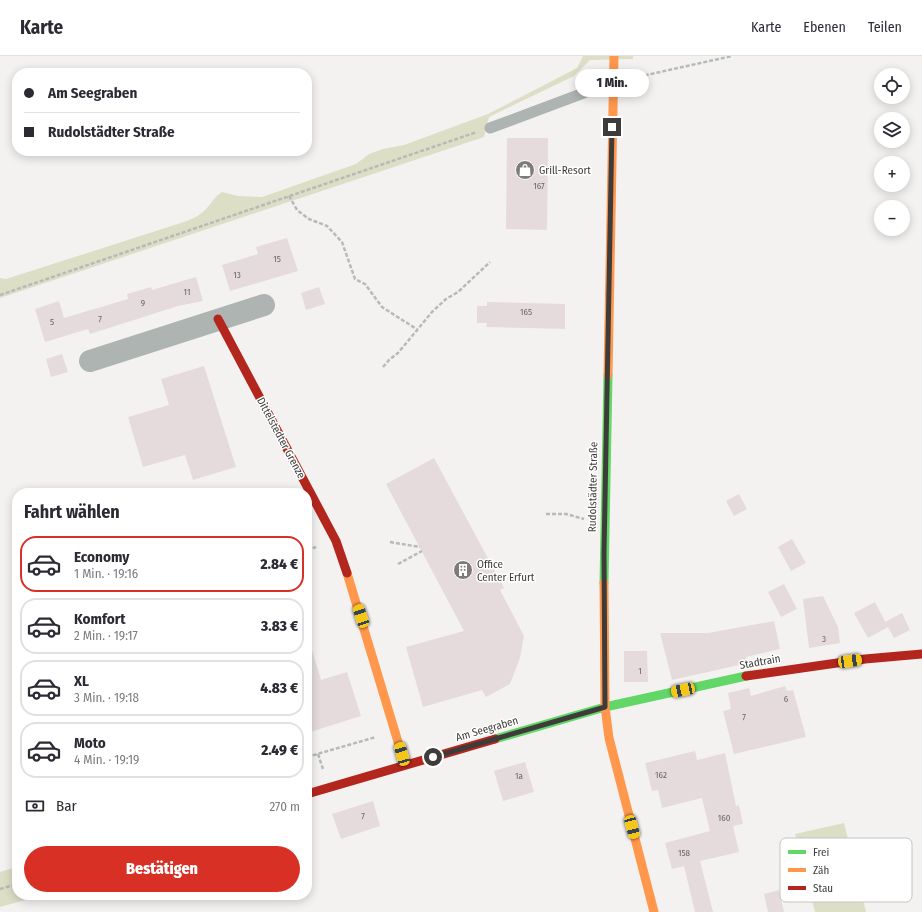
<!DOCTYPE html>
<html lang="de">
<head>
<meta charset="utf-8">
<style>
  :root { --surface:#fff; --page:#f2f2f3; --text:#2b2b33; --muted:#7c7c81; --line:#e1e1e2; --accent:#d93025 }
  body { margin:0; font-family:"Fira Sans Condensed",sans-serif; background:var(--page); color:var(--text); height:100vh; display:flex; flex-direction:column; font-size:15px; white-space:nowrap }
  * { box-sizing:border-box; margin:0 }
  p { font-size:13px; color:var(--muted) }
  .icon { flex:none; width:22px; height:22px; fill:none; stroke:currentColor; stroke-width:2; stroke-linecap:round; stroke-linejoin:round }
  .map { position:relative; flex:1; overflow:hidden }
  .details { position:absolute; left:12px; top:432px; width:300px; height:412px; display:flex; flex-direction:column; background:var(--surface); border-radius:16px; box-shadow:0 2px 10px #0003 }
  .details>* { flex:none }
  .guide { position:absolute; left:12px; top:12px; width:300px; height:88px; border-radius:16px; box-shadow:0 2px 10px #0003; display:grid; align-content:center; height:88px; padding:0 12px; background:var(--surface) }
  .buttons { position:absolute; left:874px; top:12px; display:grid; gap:8px }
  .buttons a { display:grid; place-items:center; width:36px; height:36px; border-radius:50%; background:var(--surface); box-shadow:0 2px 10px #0003; font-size:20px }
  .end { position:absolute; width:18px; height:18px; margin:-9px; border:5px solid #3e3c3a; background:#fff; box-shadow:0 0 0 2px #fff }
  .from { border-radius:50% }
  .bubble { position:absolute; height:28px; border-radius:14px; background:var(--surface); box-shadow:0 2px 10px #0003; font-size:13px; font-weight:800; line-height:28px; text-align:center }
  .car { position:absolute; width:12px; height:24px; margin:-12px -6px; border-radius:5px; box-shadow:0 0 3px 1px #0007; background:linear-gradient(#f5c518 24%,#345 0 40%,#f5c518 0 76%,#345 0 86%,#f5c518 0) }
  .guide b { display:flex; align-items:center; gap:14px; height:38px; font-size:15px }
  .guide b+b { border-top:1px solid var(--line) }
  .guide i { width:10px; height:10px; background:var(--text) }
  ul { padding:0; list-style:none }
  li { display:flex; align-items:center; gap:12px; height:56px; margin:0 8px 6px; padding:0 4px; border:2px solid var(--line); border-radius:16px }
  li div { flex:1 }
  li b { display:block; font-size:15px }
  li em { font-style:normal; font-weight:800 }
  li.on { border-color:var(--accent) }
  li>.icon { width:36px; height:36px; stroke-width:1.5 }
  h2 { padding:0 12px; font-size:18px; line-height:48px }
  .pay { display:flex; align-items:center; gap:10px; height:44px; padding:0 12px; font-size:15px }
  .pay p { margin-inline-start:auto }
  .cta { display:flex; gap:8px; margin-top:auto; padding:8px 12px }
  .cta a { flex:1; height:46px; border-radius:24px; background:var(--accent); color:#fff; font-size:16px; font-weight:800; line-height:46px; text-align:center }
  header { display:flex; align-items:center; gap:24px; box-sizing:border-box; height:56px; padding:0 20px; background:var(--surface); border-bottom:1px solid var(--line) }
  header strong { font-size:19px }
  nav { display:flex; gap:22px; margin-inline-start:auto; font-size:14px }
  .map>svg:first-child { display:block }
</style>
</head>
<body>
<header>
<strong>Karte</strong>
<nav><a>Karte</a><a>Ebenen</a><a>Teilen</a></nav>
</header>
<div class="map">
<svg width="922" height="856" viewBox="0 0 922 856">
  <rect width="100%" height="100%" fill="#f4f2f0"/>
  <path fill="#dcdec6" d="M583,0H633V3L590,4L574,20L489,61L484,81L0,242V222L6,223L184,166C193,163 200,159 206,153C212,147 214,141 222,136L238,140L262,141L356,108L369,98L383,93L404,89L488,58L577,12Z
    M844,767L866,856H815L795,778Z
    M17,811V839H43L0,851V816Z"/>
  <path fill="#e5dbdd" d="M507,82H548L547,174L506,173Z
    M287,182L298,215L230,235L222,209L258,198L256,191Z
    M196,221L203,245L178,250L90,278L88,273L45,286L35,253L59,245L64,262L128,243L127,238L151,231L152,234Z
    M319,231L325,248L306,254L301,237Z
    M487,246L565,248V273L486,271L487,267H477V250H487Z
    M62,298L68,316L51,321L46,303Z
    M204,310L236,411L193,424L185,399L143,411L128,361L169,349L161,323Z
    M434,402L504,532L500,534L524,580L520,602L510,628L486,641L482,634L423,651L406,591L464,575L386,428Z
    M739,438L747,453L734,460L726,445Z
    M792,483L806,507L791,515L778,491Z
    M784,528L797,553L781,561L768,536Z
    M823,540L838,571L840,587L809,592L803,543Z
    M875,546L888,571L868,582L854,557Z
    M902,557L910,574L894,582L885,566Z
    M774,565L780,593L746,601L748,607L672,624L660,577H708Z
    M307,591H311L321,624L347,616L361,660L307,677Z
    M624,595H647L648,626H624Z
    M785,630L787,635L793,634L806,681L734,698L723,655L731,653L728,637L749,632L751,640Z
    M695,695L697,704L725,697L736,750L739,749L743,768L733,770L739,796L700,805L713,856H695L684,810L672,813L665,787L710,775L702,742L662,752L658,734L652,735L645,707Z
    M525,706L534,736L503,745L494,715Z
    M373,745L380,770L341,783L332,758Z
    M779,834L784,856H768L764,838Z"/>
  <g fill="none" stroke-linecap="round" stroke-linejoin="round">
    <path stroke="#b7bab8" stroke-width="2.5" stroke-dasharray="4 2" stroke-linecap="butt" d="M633,22L732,0
      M289,140L297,154L309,163L327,170L342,186L355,223L365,228L382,251L418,274
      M0,239L477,76
      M383,311L389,304L398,297L432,256L446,243L458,236L490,206
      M546,458H566L584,463
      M390,486L420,491
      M307,494L316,491
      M398,508L422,495
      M318,698L323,713
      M307,701L376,681
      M0,833L17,828"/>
    <path stroke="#adb4b1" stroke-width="11" d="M490,72L613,26"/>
    <path stroke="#adb4b1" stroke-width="22" d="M90,305L264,249"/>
    <path stroke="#63d668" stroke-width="9" d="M604,527L608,319
      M495,683L605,651L746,620"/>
    <path stroke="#ff974d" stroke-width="9" d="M608,319L614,0
      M347,517L405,709
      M604,527L605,651L609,682L654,856"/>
    <path stroke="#b3261e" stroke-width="9" d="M218,263L336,485L347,517
      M746,620L865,603L922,598
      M307,738L495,683"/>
  </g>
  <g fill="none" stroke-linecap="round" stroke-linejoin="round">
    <path stroke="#3e3c3a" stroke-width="5" d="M433,701L605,651L604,497L612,71"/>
  </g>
  <defs>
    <g id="shop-disc" transform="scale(1)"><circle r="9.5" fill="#7e7c7a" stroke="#fff"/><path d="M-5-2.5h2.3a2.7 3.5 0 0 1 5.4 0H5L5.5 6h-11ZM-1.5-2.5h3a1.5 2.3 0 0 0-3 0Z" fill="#fff"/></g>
    <g id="building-disc" transform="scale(1)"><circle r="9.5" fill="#7e7c7a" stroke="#fff"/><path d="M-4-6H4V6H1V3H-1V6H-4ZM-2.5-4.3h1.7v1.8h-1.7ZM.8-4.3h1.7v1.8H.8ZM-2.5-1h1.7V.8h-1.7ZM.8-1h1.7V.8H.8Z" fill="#fff"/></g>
  </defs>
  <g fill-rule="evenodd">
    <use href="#shop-disc" x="525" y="114"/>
    <use href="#building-disc" x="463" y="514"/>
  </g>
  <g text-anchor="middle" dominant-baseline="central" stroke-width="3" stroke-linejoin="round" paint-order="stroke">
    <g font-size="9" fill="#6a6665">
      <text x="539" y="130">167</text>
      <text x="277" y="203">15</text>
      <text x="237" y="219">13</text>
      <text x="187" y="236">11</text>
      <text x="143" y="247">9</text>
      <text x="526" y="256">165</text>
      <text x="100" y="263">7</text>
      <text x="52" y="266">5</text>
      <text x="824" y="583">3</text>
      <text x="640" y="615">1</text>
      <text x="786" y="643">6</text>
      <text x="744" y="661">7</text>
      <text x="661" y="719">162</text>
      <text x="519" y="720">1a</text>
      <text x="363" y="760">7</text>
      <text x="724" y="762">160</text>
      <text x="684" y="797">158</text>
    </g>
    <g font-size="11" fill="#3e3c3a" stroke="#fff" text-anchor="start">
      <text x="539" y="114">Grill-Resort</text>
      <text x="477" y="508">Office<tspan x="477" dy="13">Center Erfurt</tspan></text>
    </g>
    <g font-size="11" fill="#3e3c3a" stroke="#fff">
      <text transform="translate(281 382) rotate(62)">Dittelstedter Grenze</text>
      <text transform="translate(593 431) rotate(-89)">Rudolstädter Straße</text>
      <text transform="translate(760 606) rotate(-10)">Stadtrain</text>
      <text transform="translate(487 673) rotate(-16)">Am Seegraben</text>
    </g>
  </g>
  <rect x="780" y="782" width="132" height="64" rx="6" fill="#fff" stroke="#c5c4c4" stroke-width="1"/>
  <rect x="788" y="794" width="18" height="4" fill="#63d668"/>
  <rect x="788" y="812" width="18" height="4" fill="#ff974d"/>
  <rect x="788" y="830" width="18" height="4" fill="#b3261e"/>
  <g font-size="11" fill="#3e3c3a">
    <text x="813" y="800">Frei</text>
    <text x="813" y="818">Zäh</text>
    <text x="813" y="836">Stau</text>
  </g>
</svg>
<div class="buttons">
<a><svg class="icon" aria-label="locate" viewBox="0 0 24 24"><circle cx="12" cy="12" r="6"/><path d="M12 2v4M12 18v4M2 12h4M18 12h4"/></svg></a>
<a><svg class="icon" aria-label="layers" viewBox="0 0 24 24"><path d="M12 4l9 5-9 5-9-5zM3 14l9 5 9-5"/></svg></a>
<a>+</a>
<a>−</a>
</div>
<i class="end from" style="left:433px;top:701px"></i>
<i class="end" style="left:612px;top:71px"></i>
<div class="bubble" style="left:575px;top:13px;width:74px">1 Min.</div>
<i class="car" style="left:361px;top:560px;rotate:342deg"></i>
<i class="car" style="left:850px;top:605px;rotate:82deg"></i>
<i class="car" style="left:683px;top:634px;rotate:258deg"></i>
<i class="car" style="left:402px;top:698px;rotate:344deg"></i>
<i class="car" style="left:632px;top:771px;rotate:165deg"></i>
<div class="guide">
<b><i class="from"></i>Am Seegraben</b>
<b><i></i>Rudolstädter Straße</b>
</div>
<section class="details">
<h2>Fahrt wählen</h2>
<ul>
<li class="on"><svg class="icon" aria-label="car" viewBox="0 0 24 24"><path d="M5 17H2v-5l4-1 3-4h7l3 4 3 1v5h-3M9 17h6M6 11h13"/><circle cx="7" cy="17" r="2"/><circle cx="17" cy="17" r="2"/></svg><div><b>Economy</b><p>1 Min. · 19:16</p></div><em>2.84 €</em></li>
<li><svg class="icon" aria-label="car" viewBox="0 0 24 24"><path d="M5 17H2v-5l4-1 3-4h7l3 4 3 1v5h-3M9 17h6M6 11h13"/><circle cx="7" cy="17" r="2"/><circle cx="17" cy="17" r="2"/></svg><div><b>Komfort</b><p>2 Min. · 19:17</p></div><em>3.83 €</em></li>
<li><svg class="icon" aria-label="car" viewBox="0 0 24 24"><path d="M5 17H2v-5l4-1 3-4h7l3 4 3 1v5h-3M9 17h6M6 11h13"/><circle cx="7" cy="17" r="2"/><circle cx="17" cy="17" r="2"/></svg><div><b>XL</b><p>3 Min. · 19:18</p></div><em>4.83 €</em></li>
<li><svg class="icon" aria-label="car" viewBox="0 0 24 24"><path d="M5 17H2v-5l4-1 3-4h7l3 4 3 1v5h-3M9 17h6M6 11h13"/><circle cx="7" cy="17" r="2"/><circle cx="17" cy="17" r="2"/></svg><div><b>Moto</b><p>4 Min. · 19:19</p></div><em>2.49 €</em></li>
</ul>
<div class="pay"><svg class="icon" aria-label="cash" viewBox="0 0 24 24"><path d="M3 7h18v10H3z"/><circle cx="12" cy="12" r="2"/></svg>Bar<p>270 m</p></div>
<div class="cta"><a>Bestätigen</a></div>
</section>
</div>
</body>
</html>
